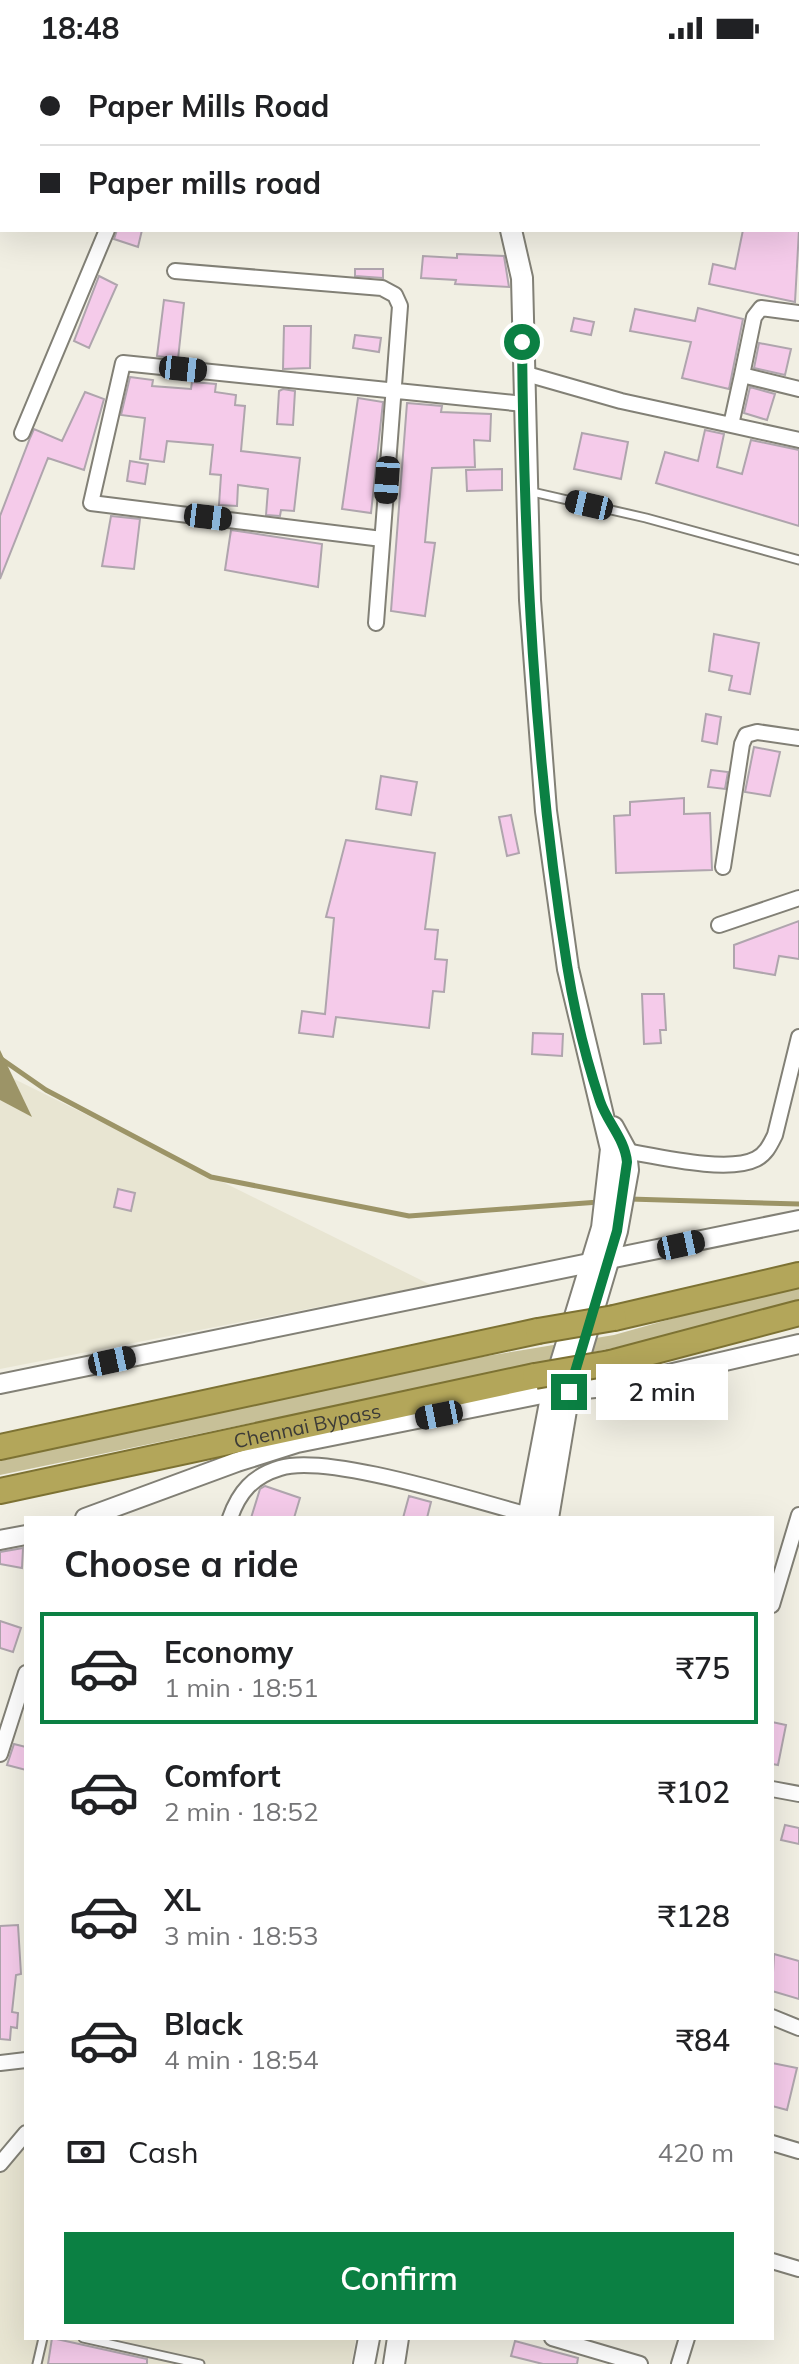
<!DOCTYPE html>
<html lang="en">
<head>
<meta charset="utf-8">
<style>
  :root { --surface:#fff; --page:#f6f6f6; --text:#202124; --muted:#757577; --line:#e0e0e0; --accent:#0b8043 }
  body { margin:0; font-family:Mulish,sans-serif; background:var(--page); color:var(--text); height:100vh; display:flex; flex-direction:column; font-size:30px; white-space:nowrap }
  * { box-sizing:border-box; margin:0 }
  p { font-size:26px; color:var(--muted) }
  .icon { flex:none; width:44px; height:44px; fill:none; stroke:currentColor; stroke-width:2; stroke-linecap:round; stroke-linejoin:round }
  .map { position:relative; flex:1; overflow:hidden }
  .side { position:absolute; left:24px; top:1460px; width:750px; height:824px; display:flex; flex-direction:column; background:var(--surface); border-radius:0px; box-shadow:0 8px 32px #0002 }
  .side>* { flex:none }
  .top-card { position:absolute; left:0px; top:0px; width:800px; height:176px; box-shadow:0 8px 32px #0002; display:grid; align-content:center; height:176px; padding:0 40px; background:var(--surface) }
  .end { position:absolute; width:36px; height:36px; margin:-18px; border:10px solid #0b8043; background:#fff; box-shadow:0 0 0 4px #fff }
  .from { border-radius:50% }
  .bubble { position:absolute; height:56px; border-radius:0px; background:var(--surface); box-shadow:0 8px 32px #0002; font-size:26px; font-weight:600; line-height:56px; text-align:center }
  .car { position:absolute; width:24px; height:48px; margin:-24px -12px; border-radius:10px; box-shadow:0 0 6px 2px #0007; background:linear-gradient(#222 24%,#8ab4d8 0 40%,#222 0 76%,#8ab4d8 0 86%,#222 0) }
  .top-card b { display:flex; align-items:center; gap:28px; height:76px; font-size:30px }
  .top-card b+b { border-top:2px solid var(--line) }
  .top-card i { width:20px; height:20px; background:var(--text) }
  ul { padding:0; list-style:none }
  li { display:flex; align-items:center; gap:24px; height:112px; margin:0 16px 12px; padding:0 24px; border:4px solid transparent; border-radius:0px }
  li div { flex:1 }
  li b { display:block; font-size:30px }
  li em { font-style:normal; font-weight:600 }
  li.current { border-color:var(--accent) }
  li>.icon { width:72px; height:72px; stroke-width:1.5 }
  h2 { padding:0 40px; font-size:36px; line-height:96px }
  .pay { display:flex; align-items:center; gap:20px; height:88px; padding:0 40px; font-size:30px }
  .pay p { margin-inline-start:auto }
  .button { display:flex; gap:16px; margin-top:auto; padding:16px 40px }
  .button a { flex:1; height:92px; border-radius:0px; background:var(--accent); color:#fff; font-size:32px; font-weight:600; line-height:92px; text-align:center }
  .status { display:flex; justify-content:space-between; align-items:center; height:56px; padding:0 40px; background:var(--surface); direction:ltr }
  .status svg { height:22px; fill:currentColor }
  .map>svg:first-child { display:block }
</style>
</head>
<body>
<div class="status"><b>18:48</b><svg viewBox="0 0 49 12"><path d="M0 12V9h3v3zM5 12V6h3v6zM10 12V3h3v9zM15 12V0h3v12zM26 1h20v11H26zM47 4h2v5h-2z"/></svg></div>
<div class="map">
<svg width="799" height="2308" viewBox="0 0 799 2308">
  <rect width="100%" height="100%" fill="#f1efe3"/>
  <path fill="#e8e5d2" d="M0,1016L431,1229L0,1313Z
    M26,2075V2282H356L351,2308H0V2104Z"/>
  <path fill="#c7c098" d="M799,1227V1247L618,1291L0,1419V1405L420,1311L614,1279Z"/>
  <path fill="#9c9467" d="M0,994L32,1061L0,1044Z"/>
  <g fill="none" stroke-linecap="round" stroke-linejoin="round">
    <path stroke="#9c9467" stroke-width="5" d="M0,1002L46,1034L211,1121L409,1160L599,1146
      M629,1143L799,1148"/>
  </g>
  <path fill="#f5cbea" stroke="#afa5ad" stroke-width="2" d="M117,174H142L138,191L114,183Z
    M743,174H799L795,246L709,228L713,208L735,213Z
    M457,198L504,200L509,231L455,228L456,224L421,222L423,200L457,202Z
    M355,213H383V222L355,220Z
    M99,220L117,229L89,292L74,285Z
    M164,244L184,247L178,303L157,300Z
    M698,252L743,263L729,333L682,322L691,286L630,275L635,253L695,265Z
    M574,262L594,266L591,279L571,275Z
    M284,270H311L310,312L283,313Z
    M355,279L381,282L379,296L353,292Z
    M759,287L791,293L785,319L754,312Z
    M130,321L153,324L152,330L191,333L192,326L216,328L215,336L236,339L235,349L245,350L241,395L300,402L294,455L281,454L280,460L266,459L268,433L238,429L237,450L219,449L221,419L210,418L213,389L167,385L164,406L140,403L145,362L121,359Z
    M750,331L775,338L767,364L744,357Z
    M283,333L295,335L293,369L277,368L279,335Z
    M85,336L104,343L84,414L48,402L0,523V460L30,382L34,373L62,385Z
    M358,342L383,346L371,457L342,453Z
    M407,347L442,350L441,356L491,358L490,385L474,384L475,411L432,412L425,486L435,487L425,560L391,555Z
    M705,374L724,378L717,411L742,418L751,384L799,394V470L656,427L665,396L698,405Z
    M582,377L628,386L621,423L574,413Z
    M130,405L148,408L145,428L127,425Z
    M502,413V434L467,435L466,414Z
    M111,460L140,463L134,513L102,510Z
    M231,474L322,488L318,531L225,514Z
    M714,578L759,587L750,638L729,634L732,620L709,615Z
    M706,658L721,661L717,688L702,685Z
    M754,691L780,696L770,740L745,736Z
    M711,714L728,716L725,733L708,731Z
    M381,720L417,726L411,759L376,753Z
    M684,742V758L710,757L712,814L616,817L614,760L630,759V746Z
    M511,759L519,797L507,800L499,761Z
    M346,784L435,797L425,873L438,874L435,903L447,904L444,936L433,935L429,972L336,961L333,981L299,977L302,955L325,958L334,862L326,861Z
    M799,865V903L779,900L775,919L734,912V889Z
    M642,938H664L666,974H660L661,987L644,988Z
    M533,977L563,978L562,1000L532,998Z
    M118,1133L135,1137L131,1155L114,1151Z
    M265,1430L300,1442L294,1462H251L260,1433Z
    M409,1440L431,1446L427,1462H403Z
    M23,1492L22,1512L0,1508V1496Z
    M0,1565L21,1572L13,1596L0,1592Z
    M772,1666L786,1669L778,1709L772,1708Z
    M14,1688L26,1691V1714L7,1709Z
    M785,1769L799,1772V1788L781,1784Z
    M18,1869L21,1918L16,1919L12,1956L18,1957L17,1972L11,1971L10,1984L0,1983V1870Z
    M774,1898L799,1905V1943L772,1935Z
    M772,2007L797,2012L787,2054L772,2050Z
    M52,2282L147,2303V2308H48Z
    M515,2285L578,2302L577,2308H543L511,2300Z"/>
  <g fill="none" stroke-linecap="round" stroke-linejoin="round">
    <g stroke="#828076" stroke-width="11">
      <path id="service" d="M528,435L646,462L799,504
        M83,2282L200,2308
        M37,2308L43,2282"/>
    </g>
    <g stroke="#828076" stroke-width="18">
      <path id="minor" d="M668,0L670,2
        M62,2L64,0
        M519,2L521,0
        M0,40H2
        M798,99H799
        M0,102L2,98
        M175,215L382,232L395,239L400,250L376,567
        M523,317L621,345L731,369
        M742,319L754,261L761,252L799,257
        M799,333L742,319L731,369L799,384
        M22,377L107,174
        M382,483L91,447L123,307L524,348
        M723,811L742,688L746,679L757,676L799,682
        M719,869L799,842
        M619,1094C652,1099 727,1118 756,1103C766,1098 770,1089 775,1079L799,981
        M230,1462C239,1436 253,1420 280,1412C328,1397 475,1445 529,1459
        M772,1549L799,1459
        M0,1698L26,1617
        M772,1733L799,1738
        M772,1961L799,1972
        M0,2007L26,2004
        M772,2087L799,2095
        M0,2108L26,2077
        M772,2205L799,2213
        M552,2282L640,2308
        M679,2308L687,2282"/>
    </g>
    <g stroke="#828076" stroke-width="22">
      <path id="tertiary" d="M0,1328L799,1164
        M85,1462L237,1406L297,1387L552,1336L617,1330L799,1288
        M0,1484L26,1479"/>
    </g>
    <g stroke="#828076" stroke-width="24">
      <path id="secondary" d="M445,0L446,2
        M511,174L522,222L530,544L546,755L568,913L611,1093L602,1172L552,1336L528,1462
        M548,1462L569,1336L617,1175L628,1114L626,1095L613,1071
        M364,2308L369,2282
        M394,2308L398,2282"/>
    </g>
    <g stroke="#7d7233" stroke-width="28">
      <g id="trunk">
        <path d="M614,1262L799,1219"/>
        <path d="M610,1307L799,1257"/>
        <path d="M0,1391L538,1275"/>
        <path id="s1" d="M0,1435L535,1320"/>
      </g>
    </g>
    <use href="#service" stroke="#fff" stroke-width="7"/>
    <use href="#minor" stroke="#fff" stroke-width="14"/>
    <use href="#tertiary" stroke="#fff" stroke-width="18"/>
    <use href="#secondary" stroke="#fff" stroke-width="20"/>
    <use href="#trunk" stroke="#b3a65a" stroke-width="24"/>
    <g stroke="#7d7233" stroke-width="28" stroke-linecap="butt">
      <path id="trunk-bridge" d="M538,1275L614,1262
        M535,1320L610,1307"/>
    </g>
    <use href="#trunk-bridge" stroke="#b3a65a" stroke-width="24"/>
  </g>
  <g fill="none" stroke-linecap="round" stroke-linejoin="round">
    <path stroke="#0b8043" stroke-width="10" d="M522,286C524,493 534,704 567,909C574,954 586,1003 600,1045C607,1066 625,1083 627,1106L617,1175L569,1336"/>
  </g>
  <g text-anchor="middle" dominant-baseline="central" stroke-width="7" stroke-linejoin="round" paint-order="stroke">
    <g font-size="20" fill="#3c3b37" stroke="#fefcf0">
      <text stroke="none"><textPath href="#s1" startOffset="314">Chennai Bypass</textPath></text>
    </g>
  </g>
</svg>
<i class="end from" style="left:522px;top:286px"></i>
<i class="end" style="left:569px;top:1336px"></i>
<div class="bubble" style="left:596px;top:1308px;width:132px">2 min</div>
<i class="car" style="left:183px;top:313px;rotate:96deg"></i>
<i class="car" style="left:387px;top:424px;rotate:184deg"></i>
<i class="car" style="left:589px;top:449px;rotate:283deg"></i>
<i class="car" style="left:208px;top:461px;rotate:97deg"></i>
<i class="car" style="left:681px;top:1189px;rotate:78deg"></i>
<i class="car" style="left:112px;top:1305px;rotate:78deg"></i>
<i class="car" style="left:439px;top:1359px;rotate:259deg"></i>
<div class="top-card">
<b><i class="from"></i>Paper Mills Road</b>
<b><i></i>Paper mills road</b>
</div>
<section class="side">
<h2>Choose a ride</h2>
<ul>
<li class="current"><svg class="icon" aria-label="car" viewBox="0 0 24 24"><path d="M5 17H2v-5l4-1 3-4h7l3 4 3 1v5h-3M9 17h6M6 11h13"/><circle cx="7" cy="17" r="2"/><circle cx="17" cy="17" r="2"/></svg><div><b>Economy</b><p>1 min · 18:51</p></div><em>₹75</em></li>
<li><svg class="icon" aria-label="car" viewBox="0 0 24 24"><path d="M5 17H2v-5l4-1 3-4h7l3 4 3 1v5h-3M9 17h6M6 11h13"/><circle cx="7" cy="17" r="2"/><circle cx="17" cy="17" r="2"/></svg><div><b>Comfort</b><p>2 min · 18:52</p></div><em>₹102</em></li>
<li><svg class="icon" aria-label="car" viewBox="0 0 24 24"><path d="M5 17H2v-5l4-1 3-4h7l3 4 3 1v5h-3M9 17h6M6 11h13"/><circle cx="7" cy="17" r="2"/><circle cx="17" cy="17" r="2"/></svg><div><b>XL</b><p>3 min · 18:53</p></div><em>₹128</em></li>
<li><svg class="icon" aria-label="car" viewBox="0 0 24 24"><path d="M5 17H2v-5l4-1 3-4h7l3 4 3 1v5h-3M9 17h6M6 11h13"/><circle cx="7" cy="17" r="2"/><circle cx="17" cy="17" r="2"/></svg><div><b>Black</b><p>4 min · 18:54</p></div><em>₹84</em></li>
</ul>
<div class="pay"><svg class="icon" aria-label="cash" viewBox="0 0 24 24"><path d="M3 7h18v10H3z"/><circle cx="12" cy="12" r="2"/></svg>Cash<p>420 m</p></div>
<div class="button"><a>Confirm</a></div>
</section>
</div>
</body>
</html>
